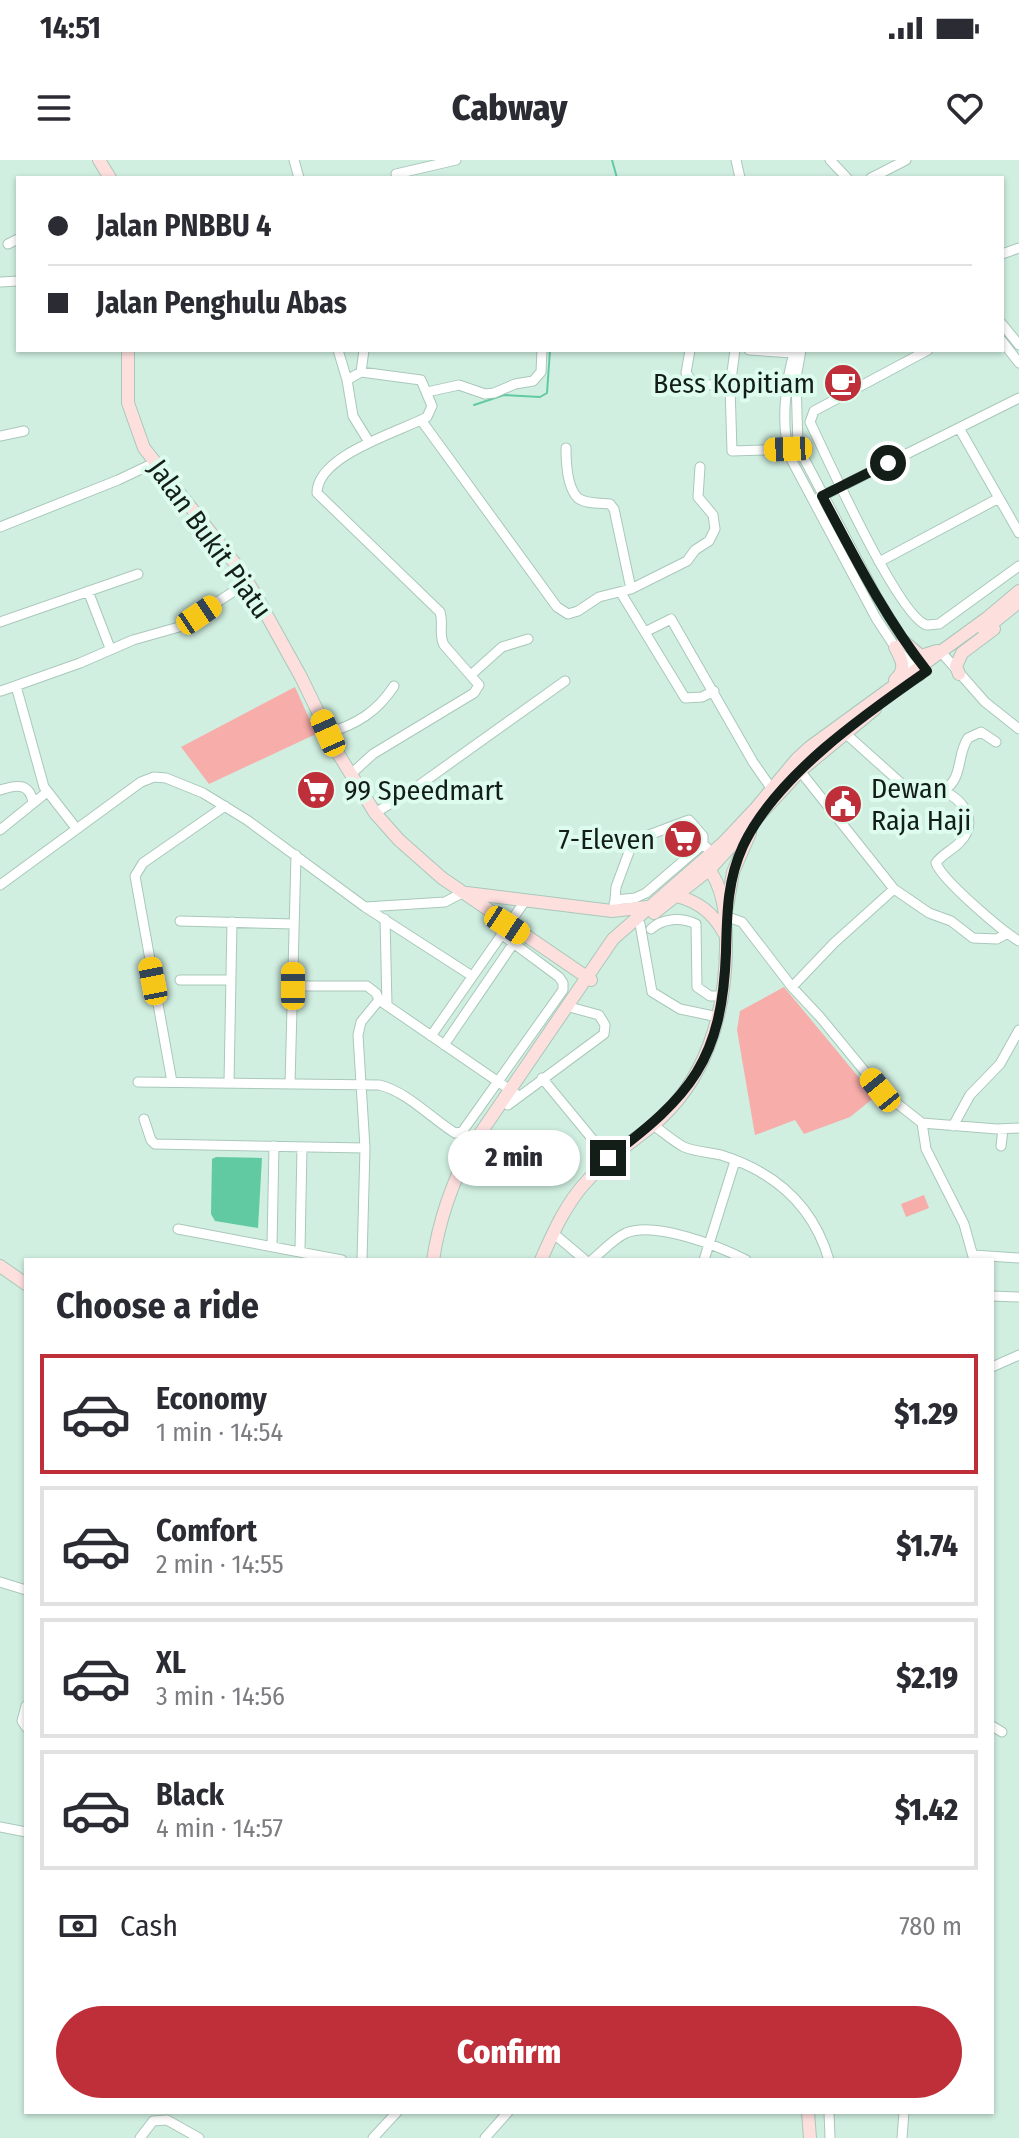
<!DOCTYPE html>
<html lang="en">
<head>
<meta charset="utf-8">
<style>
  :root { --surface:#fff; --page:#f2f2f3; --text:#2b2b33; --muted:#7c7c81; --line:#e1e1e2; --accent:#bf2f3a }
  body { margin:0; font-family:"Fira Sans Condensed",sans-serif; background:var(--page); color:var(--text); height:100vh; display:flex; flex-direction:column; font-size:30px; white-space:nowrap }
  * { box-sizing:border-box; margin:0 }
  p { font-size:26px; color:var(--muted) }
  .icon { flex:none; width:44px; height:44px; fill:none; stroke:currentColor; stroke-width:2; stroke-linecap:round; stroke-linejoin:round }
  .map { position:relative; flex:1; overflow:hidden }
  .sheet { position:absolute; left:24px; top:1098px; width:970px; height:856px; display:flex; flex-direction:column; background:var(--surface); border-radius:0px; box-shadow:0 2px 6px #0004 }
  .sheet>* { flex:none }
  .banner { position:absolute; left:16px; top:16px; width:988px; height:176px; border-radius:0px; box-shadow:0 2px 6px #0004; display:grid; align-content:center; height:176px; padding:0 32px; background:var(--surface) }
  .end { position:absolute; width:36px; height:36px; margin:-18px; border:10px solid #131e19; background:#fff; box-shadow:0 0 0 4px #fff }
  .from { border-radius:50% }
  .bubble { position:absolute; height:56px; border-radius:28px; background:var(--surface); box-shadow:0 2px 6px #0004; font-size:26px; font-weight:800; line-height:56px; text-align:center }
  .car { position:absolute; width:24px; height:48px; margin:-24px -12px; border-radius:10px; box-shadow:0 0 6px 2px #0007; background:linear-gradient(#f5c518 24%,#345 0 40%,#f5c518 0 76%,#345 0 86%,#f5c518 0) }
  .banner b { display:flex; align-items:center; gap:28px; height:76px; font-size:30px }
  .banner b+b { border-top:2px solid var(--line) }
  .banner i { width:20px; height:20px; background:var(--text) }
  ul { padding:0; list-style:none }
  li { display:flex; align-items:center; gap:24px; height:120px; margin:0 16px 12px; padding:0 16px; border:4px solid var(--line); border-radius:0px }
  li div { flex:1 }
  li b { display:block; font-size:30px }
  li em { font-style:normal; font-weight:800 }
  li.selected { border-color:var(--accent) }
  li>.icon { width:72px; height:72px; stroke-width:1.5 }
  h2 { padding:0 32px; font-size:36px; line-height:96px }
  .pay { display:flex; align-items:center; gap:20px; height:88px; padding:0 32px; font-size:30px }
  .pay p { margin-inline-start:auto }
  .action { display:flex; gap:16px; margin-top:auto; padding:16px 32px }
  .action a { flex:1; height:92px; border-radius:48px; background:var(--accent); color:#fff; font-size:32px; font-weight:800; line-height:92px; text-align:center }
  .status { display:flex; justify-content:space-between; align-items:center; height:56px; padding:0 40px; background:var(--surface); direction:ltr }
  .status svg { height:22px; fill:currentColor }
  header { display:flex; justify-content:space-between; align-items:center; height:104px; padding:0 32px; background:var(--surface); font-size:36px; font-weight:800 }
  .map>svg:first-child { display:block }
</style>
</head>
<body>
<div class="status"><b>14:51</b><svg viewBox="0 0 49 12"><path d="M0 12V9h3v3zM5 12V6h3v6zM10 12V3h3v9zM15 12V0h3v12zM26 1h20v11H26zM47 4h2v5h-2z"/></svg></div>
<header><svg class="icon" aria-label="menu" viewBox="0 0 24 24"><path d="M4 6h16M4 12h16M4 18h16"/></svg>Cabway<svg class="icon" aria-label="heart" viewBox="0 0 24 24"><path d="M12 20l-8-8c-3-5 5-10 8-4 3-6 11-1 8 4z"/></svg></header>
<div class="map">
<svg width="1019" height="1978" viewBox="0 0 1019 1978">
  <rect width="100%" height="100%" fill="#d0efe1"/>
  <path fill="#f7adaa" d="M295,527L316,574L209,624L181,587Z
    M784,827L875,937L850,957L804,974L795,960L755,975L737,870L740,851Z
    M924,1035L929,1048L906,1057L901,1044Z"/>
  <path fill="#61caa3" d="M216,997L262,998L258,1068L215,1061L211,1054L212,999Z"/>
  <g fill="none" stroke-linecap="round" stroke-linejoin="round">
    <path stroke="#61caa3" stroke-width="2" d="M612,0L617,18
      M474,245L504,235L540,237L547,233L550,190"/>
    <g stroke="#a9c8ba" stroke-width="11">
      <path id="street" d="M294,0L299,18
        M736,0L740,18
        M830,0L847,18
        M396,14L456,0
        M871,18L906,0
        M8,84L18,79
        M1002,94L1019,88
        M0,122L18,121
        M1002,164L1019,185
        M1002,181L1019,203
        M338,190L347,220
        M690,190L686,213L694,224L788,229
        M735,190L730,227L732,291L791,289
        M749,190L794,193
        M795,190C785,222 780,268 791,299L876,458L895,487L920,516
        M801,190L796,218L798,287L877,437L907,486
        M928,190L814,251L810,262C825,294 900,459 927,465C928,465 938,464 939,464L1019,406
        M361,212L364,190
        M427,232L459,225L485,234L494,233L515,224L533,221L541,212L542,190
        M421,260L557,447L568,454L578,451L599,437L631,429L687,401L695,390L709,381L715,369L713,355L698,337L700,307
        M959,268L1019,373
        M0,276L24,271
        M566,288C566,302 567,328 578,338C585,344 602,343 610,344L614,349L631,429
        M818,338L1019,238
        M0,367L118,320L154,303
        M879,402L999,338
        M88,431L110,488
        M621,433L685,538L702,537L714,531
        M0,462L138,414
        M645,472L671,459L753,602L769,625L777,632
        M941,492L985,542L1019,569
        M472,514L502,487L528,479
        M16,526L44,627L76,668
        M1,531L80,503L133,480L179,467L248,422
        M328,573C357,564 377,552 394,526
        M845,573L912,633L928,634L943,631C964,640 979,662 960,682C953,690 942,694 936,703C942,720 1002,771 1019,781
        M800,611L894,729
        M350,615L373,594L474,533L479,525L444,485C438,473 444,464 440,452L317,333C317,295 399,272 427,257L432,246L421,220L361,212L347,220L353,256L369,282
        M0,630C16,625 29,622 33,642
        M943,631C964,618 956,596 968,578L981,572L996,582
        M375,653L411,631L565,521
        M0,670L47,632
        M0,725L141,622L154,617L166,618L203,633L247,660L365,747L472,816
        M615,740L616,727L633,681L689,660L703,676V684
        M614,744L615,740L635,738L646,733L703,684L707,688
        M366,747L445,742L464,732
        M725,756L742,762L792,827L820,857L880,930L922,963L926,989L964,1064L974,1100
        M385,759L387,845
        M180,761L294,764
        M640,764L652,832L680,849L718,857
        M651,769C663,758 681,757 696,764L697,827L710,836H721
        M180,820H231
        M293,826H367L376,833L379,840L516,934
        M792,827L834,783L894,729L929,753L951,761L973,778L997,779L1006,774
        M431,876L525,741
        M444,885L513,784
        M542,918L608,998
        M138,922L379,925C406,931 431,958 455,973L462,972L563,830V823L559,817L501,774
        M172,922L135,716L143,703L225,646
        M229,923L232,762
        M290,924L296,695
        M508,945L604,874L605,865L599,855L566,846
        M144,959L151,980L155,984L365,988
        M922,963L997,969L1019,968
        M653,965C663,972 673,981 684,987C696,992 709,992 721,995C775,1012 813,1045 829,1100
        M953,966L970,935L1000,904L1019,870
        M1001,986L1003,969
        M178,1069L342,1100
        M553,1073L585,1100
        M272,1085L274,986
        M300,1090L302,987
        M973,1095L1019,1098
        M362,1100L365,988L358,875L361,862L379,840
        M592,1100C603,1091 613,1079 626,1073C655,1061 719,1086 746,1100
        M704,1100L735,1001
        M992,1136L1019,1137
        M992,1207L1019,1195
        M0,1422L26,1430
        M26,1546L22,1561L26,1567
        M992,1566L1002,1572
        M0,1667L26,1672
        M829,1952L830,1978
        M140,1978L153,1961L167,1960L199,1978
        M373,1978L397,1952
        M485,1978L508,1952
        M902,1978L904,1952"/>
    </g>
    <g stroke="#a9c8ba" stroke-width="14">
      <path id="secondary" d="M99,0L110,18
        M128,190V243L144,288L241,411L255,434L301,517L339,595L375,653L399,680L442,718L591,820
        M984,470L1019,442
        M903,481L921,496L937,491
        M959,514L956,506L962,493L994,469
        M895,520C907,509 902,500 895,487
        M467,733L612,751L647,747
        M677,736C699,742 713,753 724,773
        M727,747L733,712L750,673
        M654,753L710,709L800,611L875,549
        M433,1100C439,1061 453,1021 471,987L613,779L723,683L756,648L796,600L810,587L987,458L1019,431
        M541,1100C553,1073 566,1043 587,1021C606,999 629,984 652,966C706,922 726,853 726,785C726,757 725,727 705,704
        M0,1106L26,1124
        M808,1952L810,1978"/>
    </g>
    <use href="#street" stroke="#fff" stroke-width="9"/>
    <use href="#secondary" stroke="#fddfde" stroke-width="12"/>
  </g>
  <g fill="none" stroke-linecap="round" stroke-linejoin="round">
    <path stroke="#131e19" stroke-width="10" d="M608,998C691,936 722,900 726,792C727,754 727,721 743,686C776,616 865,554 927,511C885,458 854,396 822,336L888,303"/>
  </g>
  <defs>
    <g id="cafe-disc" transform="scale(2)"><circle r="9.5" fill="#bf2f3a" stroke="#ddfcee"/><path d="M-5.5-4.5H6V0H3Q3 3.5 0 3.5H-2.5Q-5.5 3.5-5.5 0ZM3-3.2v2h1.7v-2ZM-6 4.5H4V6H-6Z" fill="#fff"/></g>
    <g id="supermarket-disc" transform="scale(2)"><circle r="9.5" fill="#bf2f3a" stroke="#ddfcee"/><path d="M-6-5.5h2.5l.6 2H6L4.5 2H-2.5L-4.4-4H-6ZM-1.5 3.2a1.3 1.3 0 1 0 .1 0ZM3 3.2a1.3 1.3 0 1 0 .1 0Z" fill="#fff"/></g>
    <g id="civic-disc" transform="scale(2)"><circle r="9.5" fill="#bf2f3a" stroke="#ddfcee"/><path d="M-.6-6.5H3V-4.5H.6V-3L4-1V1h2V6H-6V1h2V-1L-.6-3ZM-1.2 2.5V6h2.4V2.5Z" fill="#fff"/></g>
  </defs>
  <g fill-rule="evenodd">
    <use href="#cafe-disc" x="843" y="223"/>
    <use href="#supermarket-disc" x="316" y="630"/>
    <use href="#civic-disc" x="843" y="644"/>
    <use href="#supermarket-disc" x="683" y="679"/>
  </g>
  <g text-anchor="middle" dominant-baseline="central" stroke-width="8" stroke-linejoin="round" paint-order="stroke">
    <g font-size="28" fill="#131e19" stroke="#ddfcee" text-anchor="end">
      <text x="815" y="223">Bess Kopitiam</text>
      <text x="871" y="628" text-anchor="start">Dewan<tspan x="871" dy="32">Raja Haji</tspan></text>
      <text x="344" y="630" text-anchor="start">99 Speedmart</text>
      <text x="655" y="679">7-Eleven</text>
    </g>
    <g font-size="28" fill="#131e19" stroke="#ddfcee">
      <text transform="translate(210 379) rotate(54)">Jalan Bukit Piatu</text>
    </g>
  </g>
</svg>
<i class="end from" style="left:888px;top:303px"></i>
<i class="end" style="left:608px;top:998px"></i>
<div class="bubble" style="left:448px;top:970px;width:132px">2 min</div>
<i class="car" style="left:788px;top:289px;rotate:268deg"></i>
<i class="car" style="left:199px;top:455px;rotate:56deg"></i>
<i class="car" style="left:328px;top:573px;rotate:336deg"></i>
<i class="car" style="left:507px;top:765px;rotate:123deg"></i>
<i class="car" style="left:153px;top:821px;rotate:349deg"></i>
<i class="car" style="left:293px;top:826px;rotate:0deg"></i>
<i class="car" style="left:880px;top:930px;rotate:321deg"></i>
<div class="banner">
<b><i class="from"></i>Jalan PNBBU 4</b>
<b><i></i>Jalan Penghulu Abas</b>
</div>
<section class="sheet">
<h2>Choose a ride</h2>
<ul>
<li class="selected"><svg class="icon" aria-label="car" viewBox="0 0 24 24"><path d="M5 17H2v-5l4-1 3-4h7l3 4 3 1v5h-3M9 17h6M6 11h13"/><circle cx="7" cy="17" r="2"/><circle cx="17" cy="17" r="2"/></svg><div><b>Economy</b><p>1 min · 14:54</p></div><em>$1.29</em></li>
<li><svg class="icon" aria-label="car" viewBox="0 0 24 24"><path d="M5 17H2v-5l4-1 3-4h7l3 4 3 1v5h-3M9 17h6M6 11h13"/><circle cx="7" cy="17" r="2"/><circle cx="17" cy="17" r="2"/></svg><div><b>Comfort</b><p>2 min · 14:55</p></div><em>$1.74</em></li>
<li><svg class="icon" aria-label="car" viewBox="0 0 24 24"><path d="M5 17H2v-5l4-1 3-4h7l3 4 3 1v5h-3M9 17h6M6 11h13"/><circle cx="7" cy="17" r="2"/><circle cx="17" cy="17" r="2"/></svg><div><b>XL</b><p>3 min · 14:56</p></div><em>$2.19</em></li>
<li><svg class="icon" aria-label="car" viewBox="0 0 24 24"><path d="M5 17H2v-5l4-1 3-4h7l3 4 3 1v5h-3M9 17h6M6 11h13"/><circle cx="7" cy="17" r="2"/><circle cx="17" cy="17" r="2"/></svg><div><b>Black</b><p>4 min · 14:57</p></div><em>$1.42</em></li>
</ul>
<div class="pay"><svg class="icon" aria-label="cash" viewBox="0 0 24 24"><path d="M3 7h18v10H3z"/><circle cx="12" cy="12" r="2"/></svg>Cash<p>780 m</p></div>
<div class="action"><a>Confirm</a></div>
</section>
</div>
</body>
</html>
